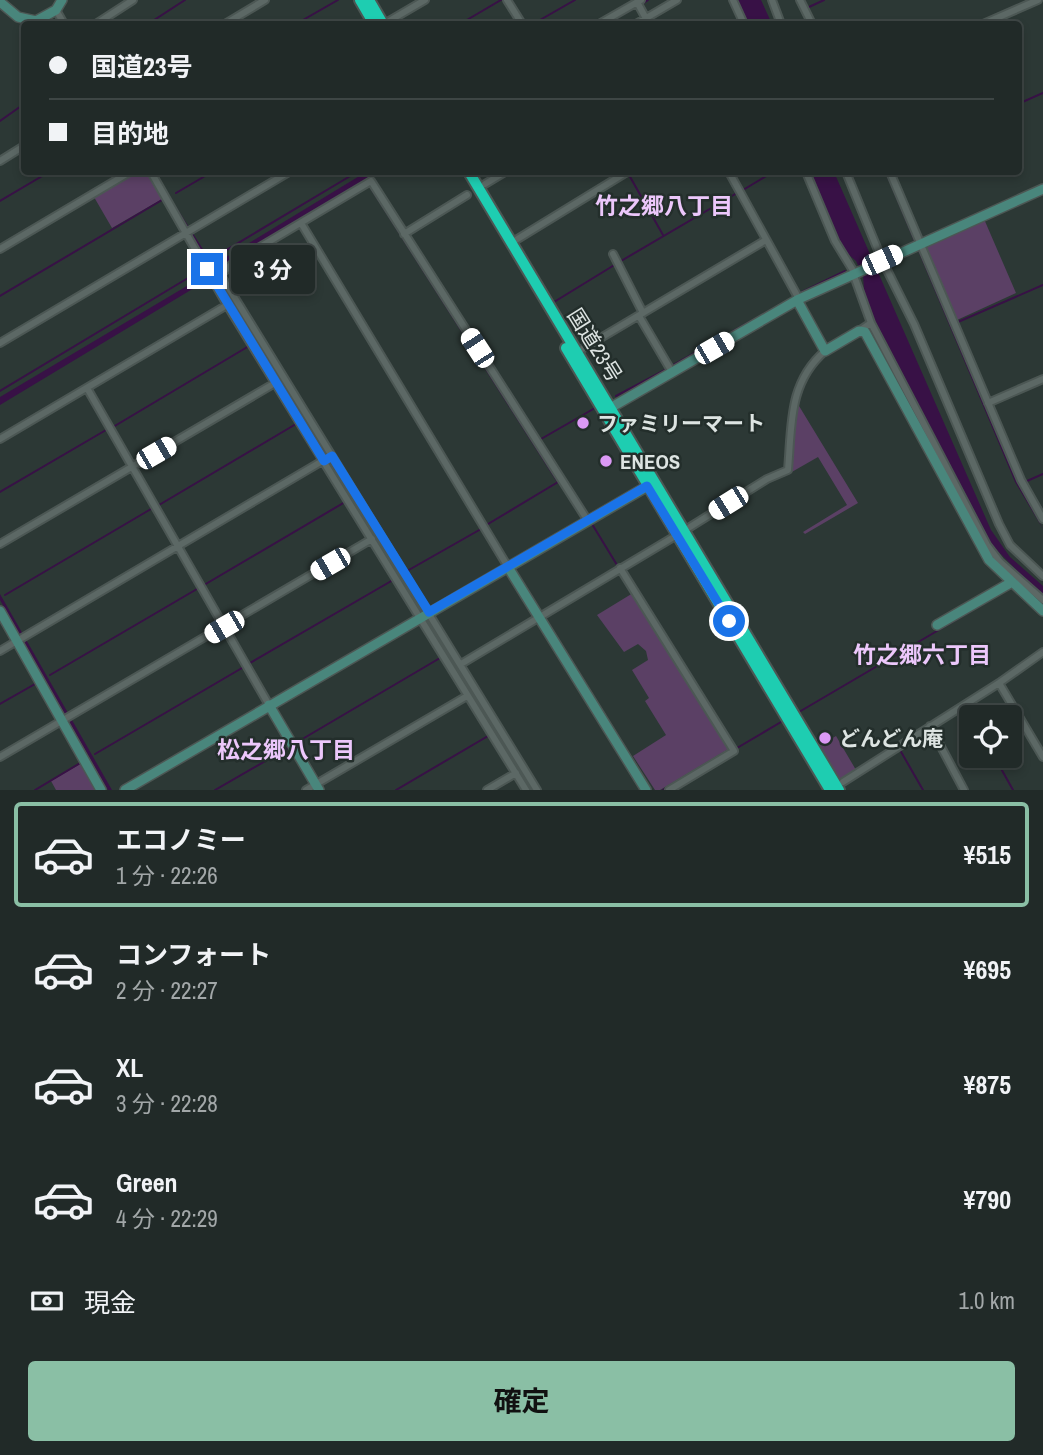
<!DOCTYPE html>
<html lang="ja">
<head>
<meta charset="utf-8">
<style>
  :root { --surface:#212a28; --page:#2d3634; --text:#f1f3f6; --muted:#a2a7a8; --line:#3e4645; --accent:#8abfa5 }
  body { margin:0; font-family:"Archivo Narrow","Noto Sans JP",sans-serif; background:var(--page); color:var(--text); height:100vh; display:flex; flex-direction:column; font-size:26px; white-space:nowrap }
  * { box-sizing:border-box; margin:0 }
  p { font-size:23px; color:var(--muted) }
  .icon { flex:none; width:38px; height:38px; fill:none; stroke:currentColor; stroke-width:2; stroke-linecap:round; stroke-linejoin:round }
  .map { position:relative; height:790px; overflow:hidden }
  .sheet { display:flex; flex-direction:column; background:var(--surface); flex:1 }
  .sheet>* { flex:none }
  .hud { position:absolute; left:21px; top:21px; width:1001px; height:154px; border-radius:7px; box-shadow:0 4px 10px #0003,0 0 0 2px var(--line); display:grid; align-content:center; height:154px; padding:0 28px; background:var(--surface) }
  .tools { position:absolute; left:959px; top:705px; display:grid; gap:14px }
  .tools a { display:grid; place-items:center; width:63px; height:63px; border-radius:7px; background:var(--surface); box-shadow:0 4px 10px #0003,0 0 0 2px var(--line); font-size:35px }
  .end { position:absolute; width:32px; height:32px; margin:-16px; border:9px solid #1a73e8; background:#fff; box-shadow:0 0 0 4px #fff }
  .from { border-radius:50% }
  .bubble { position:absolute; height:49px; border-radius:7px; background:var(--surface); box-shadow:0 4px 10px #0003,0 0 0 2px var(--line); font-size:23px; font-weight:700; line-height:49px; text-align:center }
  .car { position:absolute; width:21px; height:42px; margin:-21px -10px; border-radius:9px; box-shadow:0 0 5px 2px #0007; background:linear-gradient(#fff 24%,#345 0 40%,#fff 0 76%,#345 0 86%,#fff 0) }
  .hud b { display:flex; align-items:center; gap:24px; height:66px; font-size:26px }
  .hud b+b { border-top:2px solid var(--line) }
  .hud i { width:18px; height:18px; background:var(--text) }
  ul { padding:12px 0 0; list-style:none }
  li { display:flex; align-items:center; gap:21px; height:105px; margin:0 14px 10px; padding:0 14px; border:4px solid transparent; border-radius:7px }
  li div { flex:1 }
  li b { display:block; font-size:26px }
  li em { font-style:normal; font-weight:700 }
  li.active { border-color:var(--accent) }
  li>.icon { width:63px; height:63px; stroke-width:1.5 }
  .pay { display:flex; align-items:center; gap:18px; height:77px; padding:0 28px; font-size:26px }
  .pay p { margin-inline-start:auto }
  .action { display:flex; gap:14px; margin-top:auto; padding:14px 28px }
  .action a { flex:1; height:80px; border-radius:7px; background:var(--accent); color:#111; font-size:28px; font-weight:700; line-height:80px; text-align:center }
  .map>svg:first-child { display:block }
</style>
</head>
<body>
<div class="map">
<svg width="1043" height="790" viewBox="0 0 1043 790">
  <rect width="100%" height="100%" fill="#2c3835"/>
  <path fill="#5b4065" d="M138,172H146L162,199L112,228L94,197Z
    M984,219L1016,293L957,320L926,246Z
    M796,401L858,503L805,534L803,532L847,505L818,457L790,473Z
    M633,593L730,748L660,790H655L633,756L666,735L645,701L649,698L632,670L648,660L646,651L638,644L624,652L597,615Z
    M836,736L856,770L840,781L819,746Z
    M82,763L98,790H56L51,781Z"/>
  <path fill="#381146" d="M737,0H761L772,24H747Z
    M154,172L213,265L366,172H381L232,260L218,275L533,790H530L214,276L0,405V397L197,280L210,268Z
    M809,172H834L991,530L1010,557L1043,586V597L988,541L865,301L863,276L856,261L841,248Z
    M885,172H888L1018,481L1043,529L1015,482Z
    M0,594L112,790H108L0,600Z"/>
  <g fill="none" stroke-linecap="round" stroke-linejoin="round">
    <path stroke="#381146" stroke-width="2" d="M511,0L526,24
      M642,4L648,0
      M809,7L824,0
      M148,24L185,0
      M296,24L338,0
      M460,24L501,0
      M533,24L575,0
      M606,24L636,7
      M1018,104L1043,93
      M0,121L24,104
      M629,175L663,235
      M371,188L558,482L488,524
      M743,190L773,172
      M176,193L212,172
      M0,201L49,172
      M213,258L357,172
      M621,261L737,193
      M800,293L845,271
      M0,296L162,200
      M554,302L616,264
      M958,322L1043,285
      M733,331L787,301
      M673,365L726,335
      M0,391L203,269
      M616,396L665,370
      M113,427L249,346
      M541,439L595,408
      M1027,481L1043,474
      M0,492L106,430
      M159,505L296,424
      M592,524L617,565
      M407,571L481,529
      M204,585L345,502
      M5,595L151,509
      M250,663L393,580
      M50,675L197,589
      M0,704L35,684
      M966,708L971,718
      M799,712L1000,594
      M299,741L440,658
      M737,748L781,722
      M900,750L923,790
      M95,754L242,668
      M994,756L1013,790
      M35,790L82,762
      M215,790L288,748
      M396,790L488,736
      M663,790L680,780"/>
    <g stroke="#4c5754" stroke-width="10">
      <path id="street" d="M507,0L522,24
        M733,0L744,24
        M772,0L781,24
        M800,0L812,24
        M637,2L649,24
        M56,10L64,24
        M96,24L133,0
        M225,24L265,0
        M384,24L425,0
        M599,24L641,0
        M636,24L677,0
        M983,24L1038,0
        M0,161L24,146
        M151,172L227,305L526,790
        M729,172L799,299
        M806,172L835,241L854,272
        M846,172L882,260L914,324L999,524L1010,545L1043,576
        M890,172L1021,480L1043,519
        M485,184L505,172
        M301,223L508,567
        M404,234L467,195
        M511,243L627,172
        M0,249L130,172
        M613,254L643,313
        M853,273L871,323L859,331
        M222,277L537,790
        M213,282L233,263L371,181L588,521
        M639,316L672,372
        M871,323L987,545L1000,562L1043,600
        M0,343L289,172
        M577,352L766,240
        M87,388L269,705
        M988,403L1043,379
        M0,439L227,305
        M690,527L767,479L788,470C792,425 788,383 825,351
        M0,544L275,383
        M620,568L734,751L669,790
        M0,651L324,460
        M461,664L672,538
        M999,683L1043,757
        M930,726L964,790
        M0,757L372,539
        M843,782L999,683L1043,652
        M306,790L467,696
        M487,790L516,773"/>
    </g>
    <g stroke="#4c5754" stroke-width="12">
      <path id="secondary" d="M0,2L18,17L36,21L56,10L62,0
        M797,300L825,351L859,331L865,332L989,560L1043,611
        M605,411L799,299L1043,189
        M508,567L646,790
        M0,611L101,790
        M937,625L1012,582
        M269,705L319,790
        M125,790L653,483"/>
    </g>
    <g stroke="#4c5754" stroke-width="14">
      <path id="highway" d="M360,0L374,24
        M369,0L383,24
        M469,172L839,790
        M566,348L830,790"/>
    </g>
    <use href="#street" stroke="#5c6865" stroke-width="6"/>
    <use href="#secondary" stroke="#49867c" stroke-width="9"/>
    <use href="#highway" stroke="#1ecdb1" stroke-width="10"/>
  </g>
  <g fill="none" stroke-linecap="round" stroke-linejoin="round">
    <path stroke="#1a73e8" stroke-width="9" d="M207,269L324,461L332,456L429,612L647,486L729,621"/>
  </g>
  <g fill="#db99f5" stroke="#232e2b" stroke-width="2.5">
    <circle cx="583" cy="423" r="7"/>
    <circle cx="606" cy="461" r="7"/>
    <circle cx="825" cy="738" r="7"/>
  </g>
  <g text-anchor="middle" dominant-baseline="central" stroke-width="5" stroke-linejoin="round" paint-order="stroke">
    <g font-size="21" fill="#dde4e2" stroke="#232e2b">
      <text transform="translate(595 345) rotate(58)">国道23号</text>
    </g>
    <g font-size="21" font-weight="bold" fill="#dde4e2" stroke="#232e2b" text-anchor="start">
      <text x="597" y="423">ファミリーマート</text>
      <text x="620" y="461">ENEOS</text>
      <text x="839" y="738">どんどん庵</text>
    </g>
    <g font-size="23" font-weight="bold" fill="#ecc7fb" stroke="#232e2b">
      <text x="664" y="205">竹之郷八丁目</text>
      <text x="922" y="654">竹之郷六丁目</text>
      <text x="286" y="749">松之郷八丁目</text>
    </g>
  </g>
</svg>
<div class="tools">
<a><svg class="icon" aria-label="locate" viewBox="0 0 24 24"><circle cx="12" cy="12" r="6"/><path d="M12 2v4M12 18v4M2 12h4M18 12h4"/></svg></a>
</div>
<i class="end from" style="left:729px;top:621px"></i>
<i class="end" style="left:207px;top:269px"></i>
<div class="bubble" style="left:231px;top:245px;width:84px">3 分</div>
<i class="car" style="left:882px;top:260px;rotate:66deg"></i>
<i class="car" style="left:477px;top:348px;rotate:327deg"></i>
<i class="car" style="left:714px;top:348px;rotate:60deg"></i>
<i class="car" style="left:156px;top:453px;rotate:60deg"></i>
<i class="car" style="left:728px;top:503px;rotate:238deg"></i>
<i class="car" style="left:330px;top:564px;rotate:240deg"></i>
<i class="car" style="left:224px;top:627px;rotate:240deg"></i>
<div class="hud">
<b><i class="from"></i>国道23号</b>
<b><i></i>目的地</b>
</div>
</div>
<section class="sheet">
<ul>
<li class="active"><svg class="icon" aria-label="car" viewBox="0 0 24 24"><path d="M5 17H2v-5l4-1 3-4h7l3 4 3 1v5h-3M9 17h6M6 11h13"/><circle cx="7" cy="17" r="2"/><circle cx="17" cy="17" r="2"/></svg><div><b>エコノミー</b><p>1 分 · 22:26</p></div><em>¥515</em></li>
<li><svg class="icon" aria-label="car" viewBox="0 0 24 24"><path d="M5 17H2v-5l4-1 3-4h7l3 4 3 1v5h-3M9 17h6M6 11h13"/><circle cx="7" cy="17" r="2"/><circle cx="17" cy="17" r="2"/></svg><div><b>コンフォート</b><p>2 分 · 22:27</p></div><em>¥695</em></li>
<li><svg class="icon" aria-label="car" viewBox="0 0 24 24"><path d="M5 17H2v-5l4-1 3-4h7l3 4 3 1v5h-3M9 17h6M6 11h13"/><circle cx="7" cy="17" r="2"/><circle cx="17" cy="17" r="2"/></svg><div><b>XL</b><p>3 分 · 22:28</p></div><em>¥875</em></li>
<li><svg class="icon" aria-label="car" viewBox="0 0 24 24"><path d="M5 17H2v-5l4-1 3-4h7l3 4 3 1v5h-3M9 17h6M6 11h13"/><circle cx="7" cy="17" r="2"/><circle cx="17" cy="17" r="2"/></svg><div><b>Green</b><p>4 分 · 22:29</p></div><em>¥790</em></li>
</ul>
<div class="pay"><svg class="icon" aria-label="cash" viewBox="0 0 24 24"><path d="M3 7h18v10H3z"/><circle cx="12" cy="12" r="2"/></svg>現金<p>1.0 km</p></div>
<div class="action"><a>確定</a></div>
</section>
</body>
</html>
